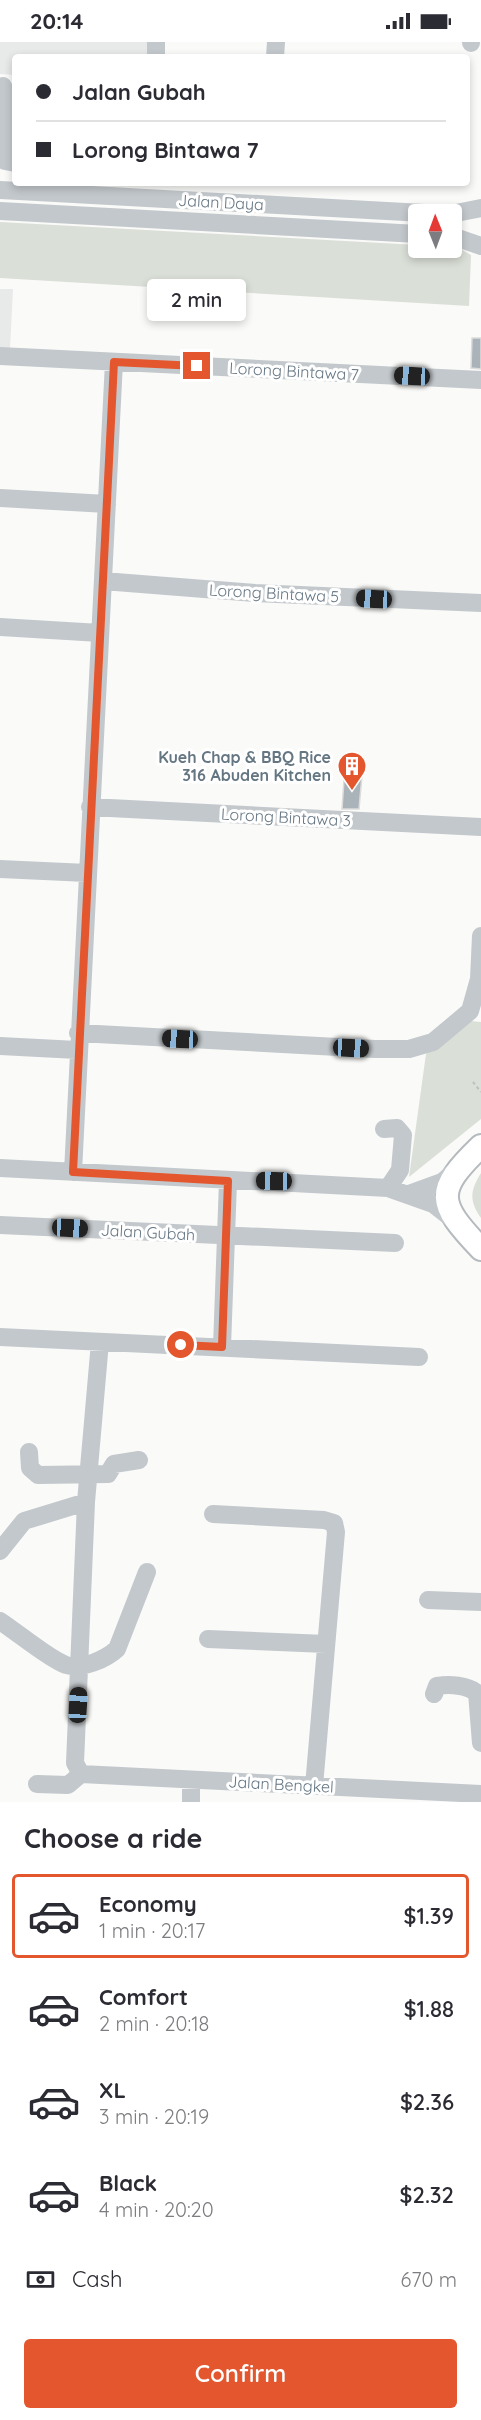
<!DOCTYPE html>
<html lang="en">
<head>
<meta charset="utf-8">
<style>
  :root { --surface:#fff; --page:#f7f7f7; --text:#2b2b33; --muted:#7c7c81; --line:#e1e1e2; --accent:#e4572e }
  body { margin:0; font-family:Quicksand,sans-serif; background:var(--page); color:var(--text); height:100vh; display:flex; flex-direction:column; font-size:22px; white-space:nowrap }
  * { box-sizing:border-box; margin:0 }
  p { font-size:20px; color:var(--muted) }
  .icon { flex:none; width:33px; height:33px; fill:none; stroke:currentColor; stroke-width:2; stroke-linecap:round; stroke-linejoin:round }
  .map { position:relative; height:1760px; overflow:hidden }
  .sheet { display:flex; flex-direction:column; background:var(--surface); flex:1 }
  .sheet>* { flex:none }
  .top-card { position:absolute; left:12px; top:12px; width:458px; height:132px; border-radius:6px; box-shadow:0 3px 9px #0003; display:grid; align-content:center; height:132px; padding:0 24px; background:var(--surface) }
  .needle { width:39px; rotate:359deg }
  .fabs { position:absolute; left:408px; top:162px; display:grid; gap:12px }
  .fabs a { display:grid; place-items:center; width:54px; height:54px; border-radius:6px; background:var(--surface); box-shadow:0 3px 9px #0003; font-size:30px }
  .end { position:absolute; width:27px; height:27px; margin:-14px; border:8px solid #e4572e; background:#fff; box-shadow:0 0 0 3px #fff }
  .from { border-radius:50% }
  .bubble { position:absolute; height:42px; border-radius:6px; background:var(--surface); box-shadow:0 3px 9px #0003; font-size:20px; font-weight:600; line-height:42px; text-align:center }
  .car { position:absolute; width:18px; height:36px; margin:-18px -9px; border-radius:8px; box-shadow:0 0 4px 2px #0007; background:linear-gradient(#222 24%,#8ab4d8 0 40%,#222 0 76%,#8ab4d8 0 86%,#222 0) }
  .top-card b { display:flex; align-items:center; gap:21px; height:57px; font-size:22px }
  .top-card b+b { border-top:2px solid var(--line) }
  .top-card i { width:15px; height:15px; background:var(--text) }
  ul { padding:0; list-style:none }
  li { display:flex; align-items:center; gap:18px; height:84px; margin:0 12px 9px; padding:0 12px; border:3px solid transparent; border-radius:6px }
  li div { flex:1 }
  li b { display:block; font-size:22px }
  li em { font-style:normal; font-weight:600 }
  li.selected { border-color:var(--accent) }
  li>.icon { width:54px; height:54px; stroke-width:1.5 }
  h2 { padding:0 24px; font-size:27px; line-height:72px }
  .pay { display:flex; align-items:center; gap:15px; height:66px; padding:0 24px; font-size:22px }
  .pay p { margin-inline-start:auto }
  .button { display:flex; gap:12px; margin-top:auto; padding:12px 24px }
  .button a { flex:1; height:69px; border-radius:6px; background:var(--accent); color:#fff; font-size:24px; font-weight:600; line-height:69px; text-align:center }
  .status { display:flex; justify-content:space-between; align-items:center; height:42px; padding:0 30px; background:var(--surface); direction:ltr }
  .status svg { height:16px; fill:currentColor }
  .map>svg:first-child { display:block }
</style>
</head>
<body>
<div class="status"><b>20:14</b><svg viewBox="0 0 49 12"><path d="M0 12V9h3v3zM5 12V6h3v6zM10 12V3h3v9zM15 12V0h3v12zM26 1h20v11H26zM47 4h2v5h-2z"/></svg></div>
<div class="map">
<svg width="481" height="1760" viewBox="0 0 481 1760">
  <rect width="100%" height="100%" fill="#fafaf8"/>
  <path fill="#e8e9e9" d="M0,0H150V15H15V33L0,32Z
    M0,247H13L10,307L0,306Z"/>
  <path fill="#dadfd7" d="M0,180L418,203V206H459L471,213L469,264L0,236Z
    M471,979L481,980V1077L409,1135L426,1012Z
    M481,1131V1176C469,1159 470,1149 481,1131Z"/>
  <path fill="#aab3b9" stroke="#dcdcda" stroke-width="1.5" d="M472,296H481V327L471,326Z
    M345,722H363L359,767H342Z"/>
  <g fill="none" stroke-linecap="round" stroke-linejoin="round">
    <g stroke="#b5babe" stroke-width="26">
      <path id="major" d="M481,1104C434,1149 437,1161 481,1207"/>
    </g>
    <path stroke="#bbbfc2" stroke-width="2" stroke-dasharray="3 3" stroke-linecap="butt" d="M473,1040L481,1050"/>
    <path stroke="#c3c8cc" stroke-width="18" d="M471,1V0
      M156,15V0
      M275,15L276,0
      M0,45L3,44L6,53L5,119L15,121
      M0,148L442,172
      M0,169L418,192
      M451,172L481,166
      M452,194L481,204
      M0,314L481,338
      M0,456L107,462
      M103,539L255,551L481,561
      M0,585L100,591
      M90,765L481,785
      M0,827L87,831
      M78,991L375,1007H409L433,1000L470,969L479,937L481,894
      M0,1004L77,1008
      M384,1087L397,1086L403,1093L400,1128L388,1146
      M0,1126L388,1146L433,1162L455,1179
      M73,1130L114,320
      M409,1152L442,1140L455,1129
      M0,1183L395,1201
      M0,1295L419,1315
      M222,1305L228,1139
      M29,1410L30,1426L38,1433L108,1432L114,1422L139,1418
      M213,1472L324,1478L334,1481L336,1490L314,1744
      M0,1509L24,1479L86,1460
      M428,1558L481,1560
      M0,1579C17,1590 49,1617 66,1623C82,1628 106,1617 117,1607L147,1530
      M208,1597L326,1602
      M434,1652L437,1644C450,1642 467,1643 477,1651L481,1701
      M81,1732L75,1721L86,1460L100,1300
      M81,1732L481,1752
      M37,1742L68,1743L81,1732
      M191,1760V1738"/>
    <use href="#major" stroke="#fff" stroke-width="22"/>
  </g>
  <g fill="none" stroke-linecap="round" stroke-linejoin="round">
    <path stroke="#e4572e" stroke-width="8" d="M181,1303L222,1305L228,1139L73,1130L114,320L197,324"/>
  </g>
  <defs>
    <g id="building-pin" transform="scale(1.5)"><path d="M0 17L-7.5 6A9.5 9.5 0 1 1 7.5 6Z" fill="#e4572e" stroke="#fff"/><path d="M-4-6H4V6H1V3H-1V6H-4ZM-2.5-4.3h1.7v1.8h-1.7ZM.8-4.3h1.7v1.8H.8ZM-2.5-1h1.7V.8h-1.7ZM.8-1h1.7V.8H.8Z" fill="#fff"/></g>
  </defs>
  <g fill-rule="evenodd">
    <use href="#building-pin" x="352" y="724"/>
  </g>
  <g text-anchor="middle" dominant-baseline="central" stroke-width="6" stroke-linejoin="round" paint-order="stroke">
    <g font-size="16" fill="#657683" stroke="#fff">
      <text transform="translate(221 160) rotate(3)">Jalan Daya</text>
      <text transform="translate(294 329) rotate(3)">Lorong Bintawa 7</text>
      <text transform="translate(274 551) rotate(3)">Lorong Bintawa 5</text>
      <text transform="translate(286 775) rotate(3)">Lorong Bintawa 3</text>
      <text transform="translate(148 1190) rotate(3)">Jalan Gubah</text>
      <text transform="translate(281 1742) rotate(3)">Jalan Bengkel</text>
    </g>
    <g font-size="16" font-weight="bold" fill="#657683" stroke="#fff" text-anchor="end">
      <text x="331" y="715">Kueh Chap &amp; BBQ Rice<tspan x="331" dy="18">316 Abuden Kitchen</tspan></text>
    </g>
  </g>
</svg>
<div class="fabs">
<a><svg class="needle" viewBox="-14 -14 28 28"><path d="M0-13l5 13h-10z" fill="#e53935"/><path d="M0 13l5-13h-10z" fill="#7c7c81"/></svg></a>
</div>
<i class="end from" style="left:181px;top:1303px"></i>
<i class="end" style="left:197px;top:324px"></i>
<div class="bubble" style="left:147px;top:237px;width:99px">2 min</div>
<i class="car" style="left:412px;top:334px;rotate:273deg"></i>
<i class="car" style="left:374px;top:557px;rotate:273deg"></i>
<i class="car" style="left:180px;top:997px;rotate:273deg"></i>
<i class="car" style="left:351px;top:1006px;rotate:93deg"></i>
<i class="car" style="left:274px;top:1139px;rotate:271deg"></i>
<i class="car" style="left:70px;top:1186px;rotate:93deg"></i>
<i class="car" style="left:78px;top:1663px;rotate:3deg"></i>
<div class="top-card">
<b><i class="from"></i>Jalan Gubah</b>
<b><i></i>Lorong Bintawa 7</b>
</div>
</div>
<section class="sheet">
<h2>Choose a ride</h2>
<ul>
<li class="selected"><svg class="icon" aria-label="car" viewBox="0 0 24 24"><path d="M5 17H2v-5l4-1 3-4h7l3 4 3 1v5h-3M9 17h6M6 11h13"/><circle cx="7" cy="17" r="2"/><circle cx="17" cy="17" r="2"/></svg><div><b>Economy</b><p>1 min · 20:17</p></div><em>$1.39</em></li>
<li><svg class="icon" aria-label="car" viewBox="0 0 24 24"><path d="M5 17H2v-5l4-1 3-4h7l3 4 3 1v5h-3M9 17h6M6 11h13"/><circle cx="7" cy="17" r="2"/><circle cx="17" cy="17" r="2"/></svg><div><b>Comfort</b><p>2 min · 20:18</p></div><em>$1.88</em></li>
<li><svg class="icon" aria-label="car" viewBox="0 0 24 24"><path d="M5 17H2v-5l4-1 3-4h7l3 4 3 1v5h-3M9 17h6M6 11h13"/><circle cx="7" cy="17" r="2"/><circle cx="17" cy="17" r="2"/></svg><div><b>XL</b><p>3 min · 20:19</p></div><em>$2.36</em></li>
<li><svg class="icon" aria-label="car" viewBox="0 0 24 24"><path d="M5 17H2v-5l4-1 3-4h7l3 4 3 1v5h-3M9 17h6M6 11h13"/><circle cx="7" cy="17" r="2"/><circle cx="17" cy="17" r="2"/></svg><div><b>Black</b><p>4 min · 20:20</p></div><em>$2.32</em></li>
</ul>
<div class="pay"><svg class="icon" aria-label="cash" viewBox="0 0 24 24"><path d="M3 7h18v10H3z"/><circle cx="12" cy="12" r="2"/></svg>Cash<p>670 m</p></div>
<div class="button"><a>Confirm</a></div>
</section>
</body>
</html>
